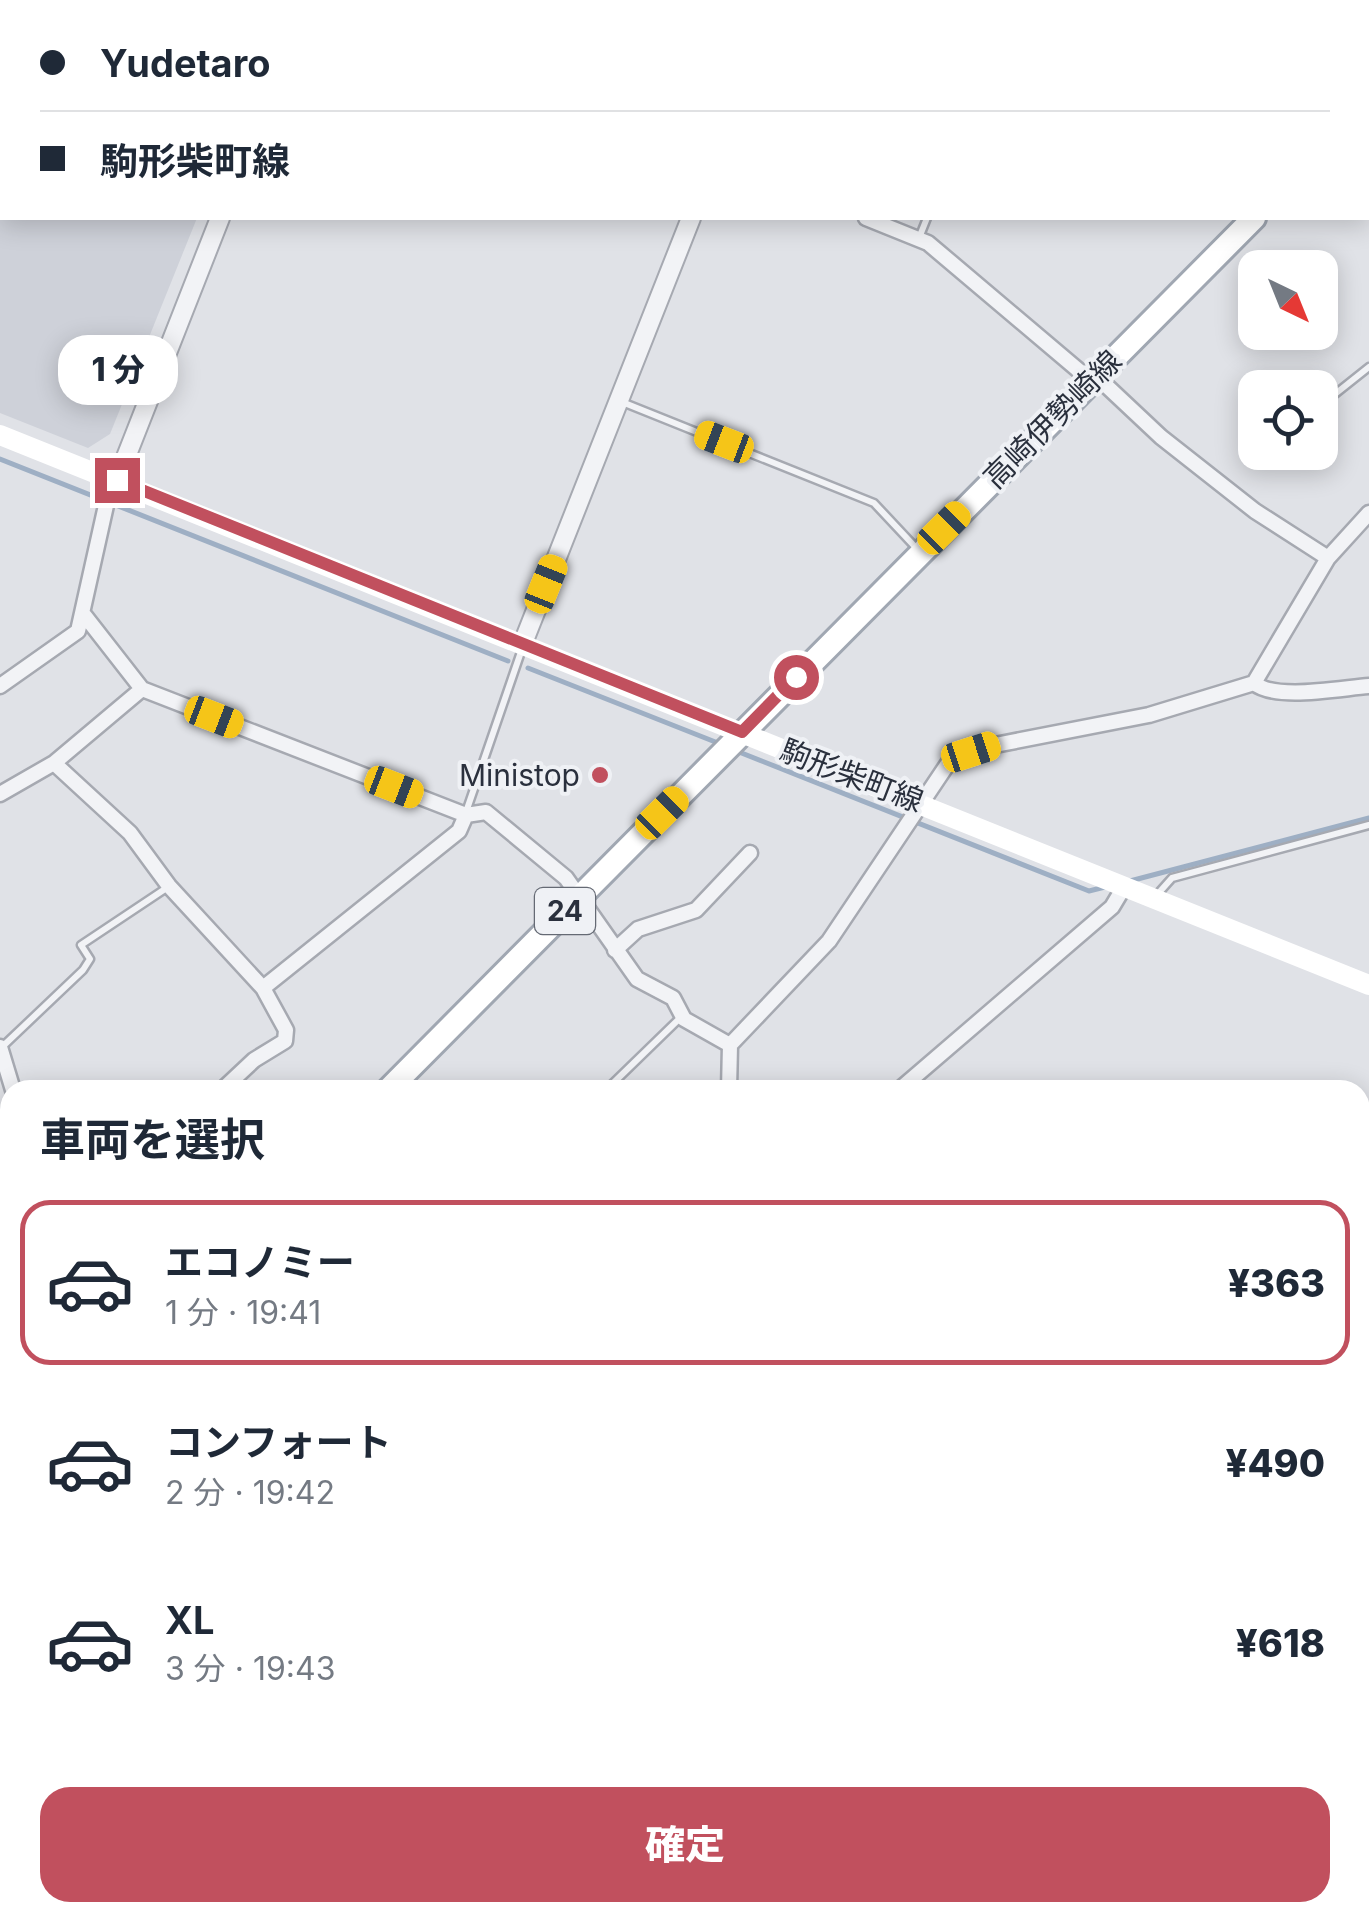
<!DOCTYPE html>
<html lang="ja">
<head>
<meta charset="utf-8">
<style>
  :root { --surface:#fff; --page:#f6f6f7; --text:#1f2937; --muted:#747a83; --line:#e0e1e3; --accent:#c1505e }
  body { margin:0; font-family:Inter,"Noto Sans JP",sans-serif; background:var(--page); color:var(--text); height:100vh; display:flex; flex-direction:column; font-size:38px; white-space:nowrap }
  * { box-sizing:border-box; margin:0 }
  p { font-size:32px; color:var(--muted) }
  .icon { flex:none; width:55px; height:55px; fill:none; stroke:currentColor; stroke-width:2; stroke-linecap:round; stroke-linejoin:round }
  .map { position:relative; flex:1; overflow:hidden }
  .drawer { position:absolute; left:0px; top:1080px; width:1370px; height:842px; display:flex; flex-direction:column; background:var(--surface); border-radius:30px 30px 0 0; box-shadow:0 5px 25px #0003 }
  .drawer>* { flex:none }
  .banner { position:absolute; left:0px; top:0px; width:1370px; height:220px; box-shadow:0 5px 25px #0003; display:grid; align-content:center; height:220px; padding:0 40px; background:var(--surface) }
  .needle { width:65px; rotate:137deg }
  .fabs { position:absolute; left:1238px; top:250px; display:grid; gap:20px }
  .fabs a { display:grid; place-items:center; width:100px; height:100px; border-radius:20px; background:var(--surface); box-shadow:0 5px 25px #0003; font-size:50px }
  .end { position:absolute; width:45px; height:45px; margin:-22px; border:12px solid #c1505e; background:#fff; box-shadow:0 0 0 5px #fff }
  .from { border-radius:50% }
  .bubble { position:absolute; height:70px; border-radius:30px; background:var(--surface); box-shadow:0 5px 25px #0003; font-size:32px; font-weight:800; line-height:70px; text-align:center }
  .car { position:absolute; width:30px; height:60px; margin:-30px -15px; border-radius:12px; box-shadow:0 0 8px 2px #0007; background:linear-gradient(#f5c518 24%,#345 0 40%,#f5c518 0 76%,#345 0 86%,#f5c518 0) }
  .banner b { display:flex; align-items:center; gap:35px; height:95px; font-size:38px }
  .banner b+b { border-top:2px solid var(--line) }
  .banner i { width:25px; height:25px; background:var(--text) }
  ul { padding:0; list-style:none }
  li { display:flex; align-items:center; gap:30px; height:165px; margin:0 20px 15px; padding:0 20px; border:5px solid transparent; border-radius:30px }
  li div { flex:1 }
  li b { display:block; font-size:38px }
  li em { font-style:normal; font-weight:800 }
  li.current { border-color:var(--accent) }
  li>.icon { width:90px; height:90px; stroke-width:1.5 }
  h2 { padding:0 40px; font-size:45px; line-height:120px }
  .primary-button { display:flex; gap:20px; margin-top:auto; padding:20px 40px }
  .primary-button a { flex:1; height:115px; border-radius:30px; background:var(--accent); color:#fff; font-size:40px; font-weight:800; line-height:115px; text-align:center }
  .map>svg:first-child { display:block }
</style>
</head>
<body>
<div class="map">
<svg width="1369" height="1921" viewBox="0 0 1369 1921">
  <rect width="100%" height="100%" fill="#e0e2e7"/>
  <path fill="#ced1d9" d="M0,0H285L2,2V218H197L110,434L88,448L0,413Z"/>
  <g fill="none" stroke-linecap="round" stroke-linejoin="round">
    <path stroke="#9eafc4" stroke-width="5" d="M0,459L508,661
      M528,668L723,745
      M734,750L1089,891L1105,887
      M1130,881L1369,818
      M246,1912L254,1921
      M1322,1912L1331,1921
      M456,1921L468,1912"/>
    <path stroke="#9eafc4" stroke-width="30" d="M1360,1376H1369
      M0,1825L10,1823"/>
    <g stroke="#a6a9b1" stroke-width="11">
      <path id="service" d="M1325,2L1326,0
        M919,238L927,218
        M622,402L874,503L919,551
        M1320,406L1369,367
        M466,812L522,649
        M1155,897L1172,878L1369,825
        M1,1048L83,970L90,959L81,945L168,887
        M606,1090L680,1018
        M1360,1276L1369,1279
        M0,1659L10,1653
        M0,1851L10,1853
        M743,1912L758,1921"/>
    </g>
    <g stroke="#a6a9b1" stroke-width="19">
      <path id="minor" d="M1368,190L1369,193
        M866,218L928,243L1090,380
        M1095,375L1161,437L1255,511L1328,558
        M85,616L142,689L466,815L486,812L566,878L637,979L673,998L684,1019L730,1045
        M1254,683C1275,701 1341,688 1369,686
        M0,686L78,631L107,501L117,480
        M54,763L142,689
        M0,794L54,763L130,833L169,886L263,988
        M615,950L638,929L696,910L750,853
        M0,1047L13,1090
        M222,1090L254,1060L285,1041L286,1030L263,988L459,831L466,815
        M729,1090L730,1045L829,941L951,759L990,746L1149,715L1254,683L1328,558L1369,513
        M899,1090L1112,907L1124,887
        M0,1135L10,1133
        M0,1599L10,1601
        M10,1857V1877
        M14,1912V1921
        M231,1912L239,1921
        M651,1912L662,1921
        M1340,1912L1349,1921
        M442,1921L454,1912
        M602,1921L611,1912
        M735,1921L738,1912
        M874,1921L877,1912
        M1180,1921L1189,1912"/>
    </g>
    <g stroke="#a6a9b1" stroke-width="22">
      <path id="tertiary" d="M305,2L306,0
        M1008,2L1009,0
        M117,480L220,218
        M523,643L691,218
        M1360,1489L1369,1480
        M1047,1921L1052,1912"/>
    </g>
    <g stroke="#a0a7b2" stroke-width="28">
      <path id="primary" d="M1368,115L1369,114
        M388,1090L1254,218
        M0,1481L10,1472"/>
    </g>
    <path stroke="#bec0c6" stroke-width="2.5" stroke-dasharray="8 8" stroke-linecap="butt" d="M1360,1399H1369"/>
    <use href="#service" stroke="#f2f3f6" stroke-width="6"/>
    <use href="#minor" stroke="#f2f3f6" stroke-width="14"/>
    <use href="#tertiary" stroke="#f2f3f6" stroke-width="18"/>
    <path stroke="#fff" stroke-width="20" d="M0,435L1369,985"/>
    <use href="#primary" stroke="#fff" stroke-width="22"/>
  </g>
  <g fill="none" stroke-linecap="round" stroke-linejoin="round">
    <path stroke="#c1505e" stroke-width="12" d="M117,480L742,732L796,677"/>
  </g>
  <circle fill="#c1505e" stroke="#eff1f5" stroke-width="4" cx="600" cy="775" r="10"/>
  <g text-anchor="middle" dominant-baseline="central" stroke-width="8" stroke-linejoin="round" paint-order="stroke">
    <rect fill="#eff1f5" stroke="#656a74" stroke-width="2.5" x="535" y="888" width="60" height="46" rx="8"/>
    <g font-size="28" font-weight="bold" fill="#2a303d">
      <text x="565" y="911">24</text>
    </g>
    <g font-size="30" fill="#2a303d" stroke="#eff1f5">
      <text transform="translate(1052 419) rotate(-45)">高崎伊勢崎線</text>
      <text transform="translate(852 775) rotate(21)">駒形柴町線</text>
    </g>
    <g font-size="30" fill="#2a303d" stroke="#eff1f5" text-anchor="end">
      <text x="580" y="775">Ministop</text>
    </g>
  </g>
</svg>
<div class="fabs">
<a><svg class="needle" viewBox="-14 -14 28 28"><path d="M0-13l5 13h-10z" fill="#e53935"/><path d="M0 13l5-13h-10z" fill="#747a83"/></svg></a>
<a><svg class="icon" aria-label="locate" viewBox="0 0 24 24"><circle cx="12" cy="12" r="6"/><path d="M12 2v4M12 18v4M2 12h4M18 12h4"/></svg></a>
</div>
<i class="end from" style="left:796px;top:677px"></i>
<i class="end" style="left:117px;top:480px"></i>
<div class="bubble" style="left:58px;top:335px;width:120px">1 分</div>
<i class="car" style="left:724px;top:442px;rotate:291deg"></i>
<i class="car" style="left:944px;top:528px;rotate:45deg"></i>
<i class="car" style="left:546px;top:584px;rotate:22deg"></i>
<i class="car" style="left:214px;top:717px;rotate:111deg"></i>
<i class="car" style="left:971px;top:752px;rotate:72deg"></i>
<i class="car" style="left:394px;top:787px;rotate:111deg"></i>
<i class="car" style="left:662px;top:813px;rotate:45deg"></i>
<div class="banner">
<b><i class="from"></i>Yudetaro</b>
<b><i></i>駒形柴町線</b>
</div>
<section class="drawer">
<h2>車両を選択</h2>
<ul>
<li class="current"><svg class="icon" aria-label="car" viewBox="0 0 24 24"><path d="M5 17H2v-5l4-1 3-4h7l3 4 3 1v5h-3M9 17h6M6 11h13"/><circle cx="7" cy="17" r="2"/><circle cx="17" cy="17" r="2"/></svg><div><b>エコノミー</b><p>1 分 · 19:41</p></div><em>¥363</em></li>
<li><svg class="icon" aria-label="car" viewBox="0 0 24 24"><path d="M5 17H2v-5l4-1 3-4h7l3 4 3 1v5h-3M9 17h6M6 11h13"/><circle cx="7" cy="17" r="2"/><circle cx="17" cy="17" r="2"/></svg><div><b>コンフォート</b><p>2 分 · 19:42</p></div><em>¥490</em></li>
<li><svg class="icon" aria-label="car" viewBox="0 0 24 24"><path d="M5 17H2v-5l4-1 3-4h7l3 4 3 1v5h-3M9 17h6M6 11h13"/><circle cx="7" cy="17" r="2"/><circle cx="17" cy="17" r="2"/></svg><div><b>XL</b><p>3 分 · 19:43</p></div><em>¥618</em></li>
</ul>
<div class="primary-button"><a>確定</a></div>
</section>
</div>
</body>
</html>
